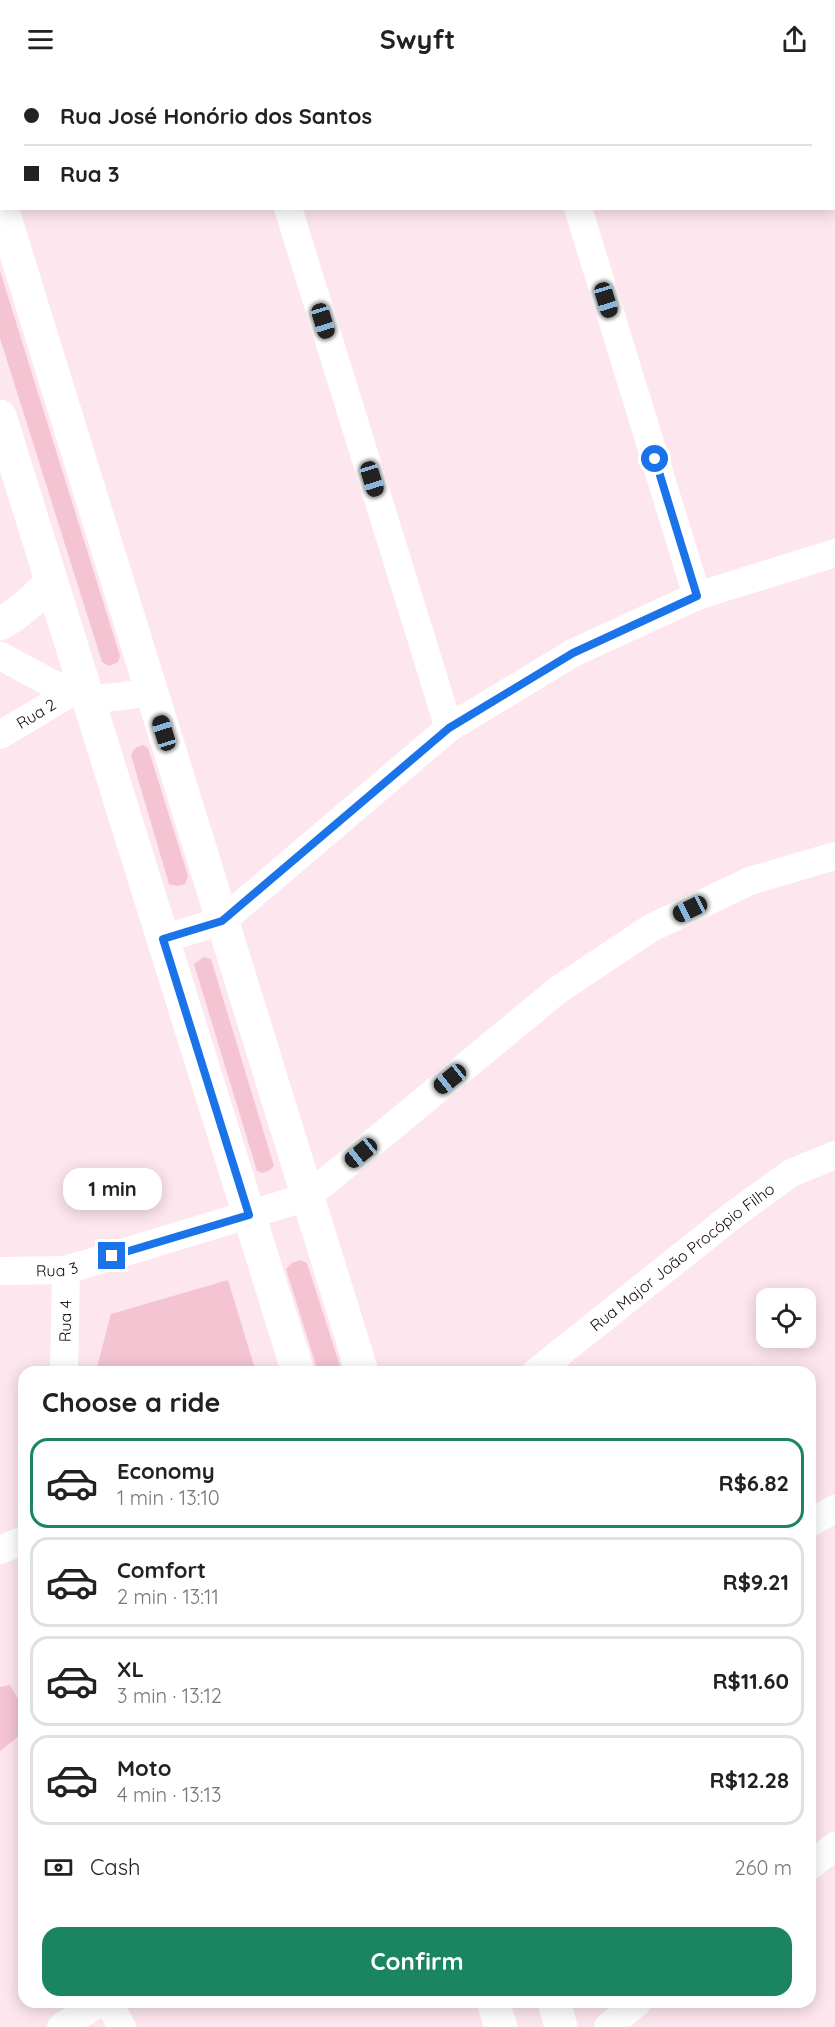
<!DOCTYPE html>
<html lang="en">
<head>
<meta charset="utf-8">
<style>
  :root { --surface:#fff; --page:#f2f2f2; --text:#222; --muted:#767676; --line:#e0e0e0; --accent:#1b8460 }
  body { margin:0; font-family:Quicksand,sans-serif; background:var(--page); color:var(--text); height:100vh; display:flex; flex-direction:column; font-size:22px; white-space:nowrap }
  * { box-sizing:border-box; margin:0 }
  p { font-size:20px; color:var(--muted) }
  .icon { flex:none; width:33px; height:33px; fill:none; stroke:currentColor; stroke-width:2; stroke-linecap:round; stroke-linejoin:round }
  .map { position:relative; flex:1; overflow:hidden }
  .panel { position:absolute; left:18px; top:1288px; width:798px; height:642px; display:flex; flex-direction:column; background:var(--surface); border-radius:18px; box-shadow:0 3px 15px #0003 }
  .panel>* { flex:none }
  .guide { position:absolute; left:0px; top:0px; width:836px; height:132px; box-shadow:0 3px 15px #0003; display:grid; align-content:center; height:132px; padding:0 24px; background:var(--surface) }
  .controls { position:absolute; left:756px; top:1210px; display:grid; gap:12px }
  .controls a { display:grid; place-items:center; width:60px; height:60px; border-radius:12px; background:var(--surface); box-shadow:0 3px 15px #0003; font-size:30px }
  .end { position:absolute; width:27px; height:27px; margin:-14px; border:8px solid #1a73e8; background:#fff; box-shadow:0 0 0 3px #fff }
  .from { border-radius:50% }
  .bubble { position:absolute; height:42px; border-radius:18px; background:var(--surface); box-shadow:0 3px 15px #0003; font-size:20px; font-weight:700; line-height:42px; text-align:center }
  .car { position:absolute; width:18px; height:36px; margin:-18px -9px; border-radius:8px; box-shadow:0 0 4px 2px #0007; background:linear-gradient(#222 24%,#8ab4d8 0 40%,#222 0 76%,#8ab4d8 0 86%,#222 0) }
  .guide b { display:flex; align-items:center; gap:21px; height:57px; font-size:22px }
  .guide b+b { border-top:2px solid var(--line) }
  .guide i { width:15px; height:15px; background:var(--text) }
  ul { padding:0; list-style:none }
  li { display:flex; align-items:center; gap:18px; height:90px; margin:0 12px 9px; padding:0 12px; border:3px solid var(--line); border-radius:18px }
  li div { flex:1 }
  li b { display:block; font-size:22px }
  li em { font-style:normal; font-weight:700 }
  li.current { border-color:var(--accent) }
  li>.icon { width:54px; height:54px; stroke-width:1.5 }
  h2 { padding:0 24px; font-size:27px; line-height:72px }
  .pay { display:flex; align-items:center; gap:15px; height:66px; padding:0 24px; font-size:22px }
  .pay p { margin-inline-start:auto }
  .primary-button { display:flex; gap:12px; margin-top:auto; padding:12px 24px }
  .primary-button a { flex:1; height:69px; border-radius:18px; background:var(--accent); color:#fff; font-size:24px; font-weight:700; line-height:69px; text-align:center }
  header { display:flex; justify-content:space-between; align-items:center; height:78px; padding:0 24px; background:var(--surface); font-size:27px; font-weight:700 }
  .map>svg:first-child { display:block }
</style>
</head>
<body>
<header><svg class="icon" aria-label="menu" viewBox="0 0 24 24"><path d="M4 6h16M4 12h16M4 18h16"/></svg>Swyft<svg class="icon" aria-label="share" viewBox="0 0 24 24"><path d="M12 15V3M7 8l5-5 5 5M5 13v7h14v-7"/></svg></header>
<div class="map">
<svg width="835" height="1949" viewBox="0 0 835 1949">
  <rect width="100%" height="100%" fill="#fde6ed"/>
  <path fill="#f4c4d3" d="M0,193L120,578L118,584L109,588L102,584L0,260Z
    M143,667L148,670L188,798L185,806L177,808L169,806L131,677L135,670Z
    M204,879L211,881L274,1088L270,1092L262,1095L257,1093L194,886Z
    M300,1182L307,1185L342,1294H318L286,1191L292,1185Z
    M228,1202L256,1294H98L97,1289L111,1236Z
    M10,1607L24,1632V1654L0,1673V1609Z"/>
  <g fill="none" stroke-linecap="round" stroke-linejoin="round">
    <g stroke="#fff" stroke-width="28">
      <path d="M247,0L248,2"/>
      <path d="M538,0V2"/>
      <path d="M834,17L835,20"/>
      <path d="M288,130L449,650"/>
      <path d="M578,130L697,518"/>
      <path d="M0,578C23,589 66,616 90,620C109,622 132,616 151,614"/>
      <path id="s1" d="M0,657L72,614"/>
      <path d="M163,861L222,843L449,650L573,575L697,518L835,475"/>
      <path id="s2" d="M0,1193L66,1192L307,1119L558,912L651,850L750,803L835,778"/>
      <path id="s3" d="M64,1294L66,1192"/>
      <path id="s4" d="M536,1294L732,1138L791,1095L835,1077"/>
      <path d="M810,1445L835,1431"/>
      <path d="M0,1472L24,1462"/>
      <path d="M810,1788L835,1768"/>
      <path d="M108,1924L122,1949"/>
      <path d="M61,1949L101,1924"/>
      <path d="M608,1949L638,1924"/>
    </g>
    <path stroke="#fff" stroke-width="33" d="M2,130L362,1294
      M0,338L298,1294
      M0,546C20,535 36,520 52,503
      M493,1924L501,1949
      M554,1924L561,1949"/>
  </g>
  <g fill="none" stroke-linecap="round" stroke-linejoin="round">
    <path stroke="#1a73e8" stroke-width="8" d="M112,1178L249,1137L163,861L222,843L449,650L573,575L697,518L655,381"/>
  </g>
  <g text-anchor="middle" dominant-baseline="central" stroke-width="4.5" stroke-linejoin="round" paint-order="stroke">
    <g font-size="16" fill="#160b0f" stroke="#fde6ed">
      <text stroke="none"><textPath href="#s1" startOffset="42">Rua 2</textPath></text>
      <text stroke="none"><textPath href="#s4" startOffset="186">Rua Major João Procópio Filho</textPath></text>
      <text stroke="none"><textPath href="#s2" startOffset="57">Rua 3</textPath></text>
      <text stroke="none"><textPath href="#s3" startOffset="51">Rua 4</textPath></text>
    </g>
  </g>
</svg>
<div class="controls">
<a><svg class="icon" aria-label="locate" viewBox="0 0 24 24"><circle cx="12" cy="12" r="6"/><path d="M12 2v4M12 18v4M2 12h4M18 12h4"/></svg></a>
</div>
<i class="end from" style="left:655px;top:381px"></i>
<i class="end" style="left:112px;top:1178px"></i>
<div class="bubble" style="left:63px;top:1090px;width:99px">1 min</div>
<i class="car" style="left:606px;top:222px;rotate:163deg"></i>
<i class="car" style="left:323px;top:243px;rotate:163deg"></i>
<i class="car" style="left:372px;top:401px;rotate:163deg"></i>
<i class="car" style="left:164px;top:655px;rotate:343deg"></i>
<i class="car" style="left:690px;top:831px;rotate:244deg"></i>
<i class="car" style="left:450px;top:1001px;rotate:231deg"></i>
<i class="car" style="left:361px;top:1075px;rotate:231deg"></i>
<div class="guide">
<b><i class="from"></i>Rua José Honório dos Santos</b>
<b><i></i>Rua 3</b>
</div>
<section class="panel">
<h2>Choose a ride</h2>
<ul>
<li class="current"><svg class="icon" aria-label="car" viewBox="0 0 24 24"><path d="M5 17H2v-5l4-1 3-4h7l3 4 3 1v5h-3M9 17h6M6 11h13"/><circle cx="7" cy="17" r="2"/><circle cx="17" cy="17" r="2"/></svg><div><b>Economy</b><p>1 min · 13:10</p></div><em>R$6.82</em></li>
<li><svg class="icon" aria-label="car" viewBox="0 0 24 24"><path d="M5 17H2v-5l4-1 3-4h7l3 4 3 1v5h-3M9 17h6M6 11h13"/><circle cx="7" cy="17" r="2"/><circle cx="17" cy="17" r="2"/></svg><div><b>Comfort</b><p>2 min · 13:11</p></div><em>R$9.21</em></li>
<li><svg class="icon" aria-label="car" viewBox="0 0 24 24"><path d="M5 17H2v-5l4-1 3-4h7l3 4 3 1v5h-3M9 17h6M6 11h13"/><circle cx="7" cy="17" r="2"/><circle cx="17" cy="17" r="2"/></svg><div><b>XL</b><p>3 min · 13:12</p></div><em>R$11.60</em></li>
<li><svg class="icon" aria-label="car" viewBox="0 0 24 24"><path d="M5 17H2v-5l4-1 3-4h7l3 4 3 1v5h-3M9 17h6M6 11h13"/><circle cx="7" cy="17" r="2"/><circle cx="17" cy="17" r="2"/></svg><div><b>Moto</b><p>4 min · 13:13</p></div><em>R$12.28</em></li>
</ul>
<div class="pay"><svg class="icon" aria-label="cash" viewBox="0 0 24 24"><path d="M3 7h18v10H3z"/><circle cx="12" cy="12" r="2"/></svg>Cash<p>260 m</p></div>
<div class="primary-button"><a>Confirm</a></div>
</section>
</div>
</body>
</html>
